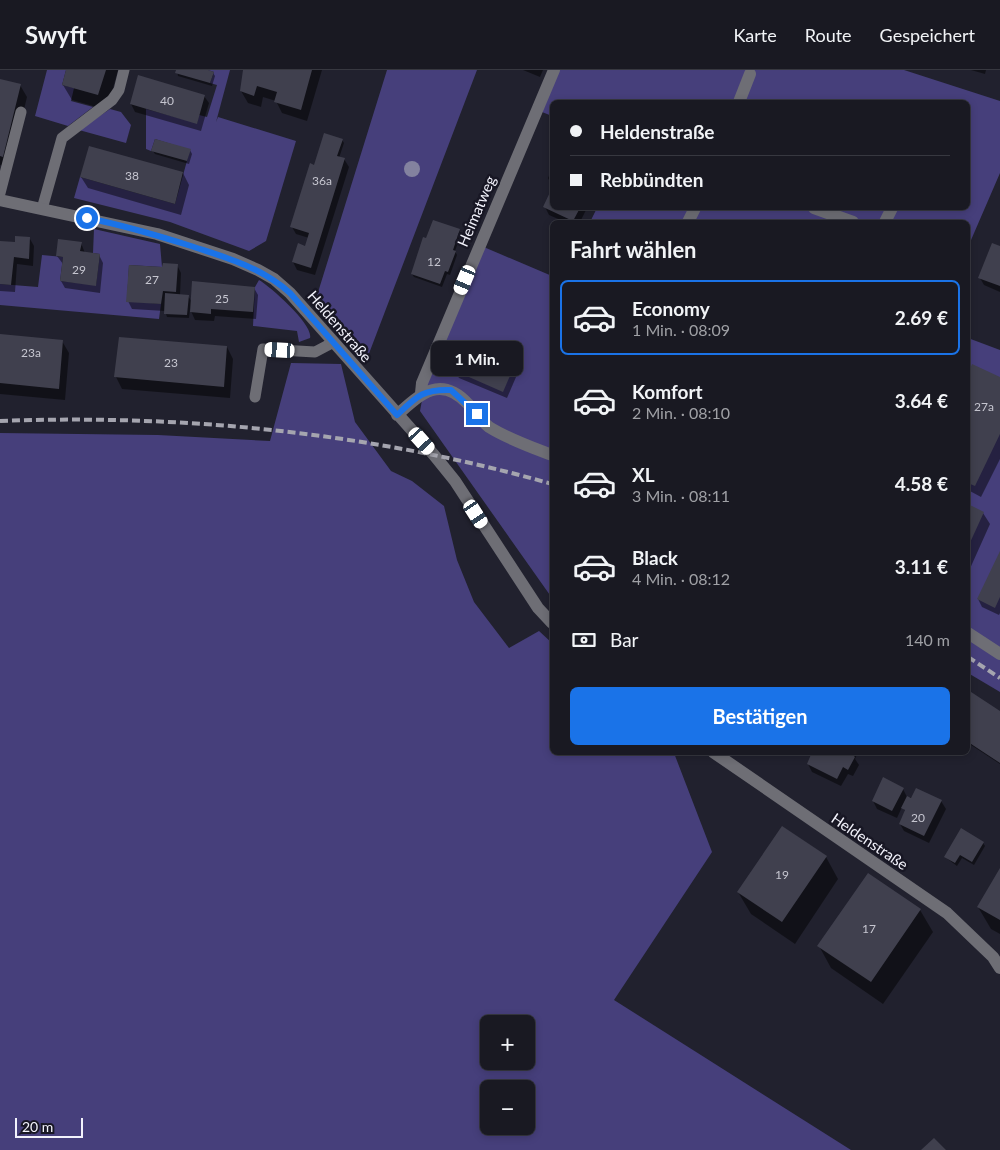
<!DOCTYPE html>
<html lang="de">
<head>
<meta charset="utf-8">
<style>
  :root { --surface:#191922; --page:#22222a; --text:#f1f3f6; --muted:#9fa0a5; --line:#373840; --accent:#1a73e8 }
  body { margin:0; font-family:Lato,sans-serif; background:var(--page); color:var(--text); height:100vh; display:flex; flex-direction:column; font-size:19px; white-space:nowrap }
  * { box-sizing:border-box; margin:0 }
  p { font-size:16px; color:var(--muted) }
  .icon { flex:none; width:28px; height:28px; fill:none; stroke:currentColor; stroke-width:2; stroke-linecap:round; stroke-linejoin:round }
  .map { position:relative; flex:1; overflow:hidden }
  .side { position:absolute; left:550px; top:150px; width:420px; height:535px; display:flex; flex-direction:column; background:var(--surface); border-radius:8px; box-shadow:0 2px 8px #0003,0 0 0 1px var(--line) }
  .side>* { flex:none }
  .top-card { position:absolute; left:550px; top:30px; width:420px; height:110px; border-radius:8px; box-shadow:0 2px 8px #0003,0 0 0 1px var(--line); display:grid; align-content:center; height:110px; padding:0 20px; background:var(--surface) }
  .controls { position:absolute; left:480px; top:945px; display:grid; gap:10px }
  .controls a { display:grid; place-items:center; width:55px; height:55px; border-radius:8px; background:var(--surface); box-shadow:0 2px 8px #0003,0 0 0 1px var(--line); font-size:25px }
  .scale { position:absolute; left:15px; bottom:12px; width:68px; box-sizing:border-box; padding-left:5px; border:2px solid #f2f2fb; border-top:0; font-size:14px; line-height:18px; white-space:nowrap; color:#f2f2fb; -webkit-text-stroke:4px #181724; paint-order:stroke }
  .end { position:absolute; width:22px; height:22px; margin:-11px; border:6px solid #1a73e8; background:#fff; box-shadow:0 0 0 2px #fff }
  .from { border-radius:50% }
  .bubble { position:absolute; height:35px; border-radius:8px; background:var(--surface); box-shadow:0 2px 8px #0003,0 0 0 1px var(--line); font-size:16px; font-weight:700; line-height:35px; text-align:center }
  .car { position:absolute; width:15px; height:30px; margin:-15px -8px; border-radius:6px; box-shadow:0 0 4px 1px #0007; background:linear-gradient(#fff 24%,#345 0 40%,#fff 0 76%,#345 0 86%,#fff 0) }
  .top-card b { display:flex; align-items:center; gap:18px; height:48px; font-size:19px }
  .top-card b+b { border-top:1px solid var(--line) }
  .top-card i { width:12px; height:12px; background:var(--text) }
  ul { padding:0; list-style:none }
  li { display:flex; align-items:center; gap:15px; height:75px; margin:0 10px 8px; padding:0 10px; border:2px solid transparent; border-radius:8px }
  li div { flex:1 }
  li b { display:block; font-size:19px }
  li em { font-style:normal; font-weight:700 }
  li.on { border-color:var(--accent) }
  li>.icon { width:45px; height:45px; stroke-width:1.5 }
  h2 { padding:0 20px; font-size:22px; line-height:60px }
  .pay { display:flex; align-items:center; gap:12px; height:55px; padding:0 20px; font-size:19px }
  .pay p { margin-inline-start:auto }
  .cta { display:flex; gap:10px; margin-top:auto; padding:10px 20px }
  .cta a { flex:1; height:58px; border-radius:8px; background:var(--accent); color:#fff; font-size:20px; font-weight:700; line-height:58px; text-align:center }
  header { display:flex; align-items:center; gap:30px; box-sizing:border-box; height:70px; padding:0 25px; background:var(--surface); border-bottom:1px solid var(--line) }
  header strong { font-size:24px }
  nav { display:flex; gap:28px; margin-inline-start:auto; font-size:18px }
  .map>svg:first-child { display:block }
</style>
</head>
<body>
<header>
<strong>Swyft</strong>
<nav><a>Karte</a><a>Route</a><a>Gespeichert</a></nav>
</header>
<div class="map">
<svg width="1000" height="1080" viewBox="0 0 1000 1080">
  <rect width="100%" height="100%" fill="#21212e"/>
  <path fill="#463f7b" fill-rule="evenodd" d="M47,0H66L62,15L74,18L71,31L93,37L68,56L35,46Z
    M208,0H230L216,52L218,47L296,71L266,171L249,181L170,152L74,128L80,107L175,134L190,80L155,69L151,81L146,79V39L197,53L199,45L207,47L217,15L210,13L214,2Z
    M387,0H477L365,294L315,232Z
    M554,0H904L1000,31V103L968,177V152H590L597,138H968V32H552V46L537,40Z
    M110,39L121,42L131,55L126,73L79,60Z
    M94,159L160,174L162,197L129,195L127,231L161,234L159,249L0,235V214L38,217L42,185L63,187L60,211L96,215L100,184L93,183Z
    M479,175L552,206V528L420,341L428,297Z
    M259,210C271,217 314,255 310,268L299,272L297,261L253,256L255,217Z
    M968,268L1000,280V622L968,603Z
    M291,293L341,294L355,352L391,401L412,411L444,436L457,490L474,532L509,578L539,561L552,573V682L674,683L712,782L614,930L851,1080H0V363L158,365L270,371ZM489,954H526V991H489ZM489,1019H526V1056H489Z"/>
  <path fill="#0007" d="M67,0H118L107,40L72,30L63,15Z
    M177,0H203L213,3L215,6L212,16L178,6Z
    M244,0H322L307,51L282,43L276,31L263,27L261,37L248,33L241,21Z
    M523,0H543L540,7Z
    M971,0H986L985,4Z
    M139,7L204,26L209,33L201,61L135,42L131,34Z
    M0,10L20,15L27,27L10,98L0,95Z
    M342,70L344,73L339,88L344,89L349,97L315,205L297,200L293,192L306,177L309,168L296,164L292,157L315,96Z
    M190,80L192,84L189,94L155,84L153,81Z
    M552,99V116L548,108Z
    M183,103L189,115L181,145L88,118L81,107Z
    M552,121V138H587L580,152H565L549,145L545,137Z
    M459,160L461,164L455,181L457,185L450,205L447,204L442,217L414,207L412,204Z
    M30,169L34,176L33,196L17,194L15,222L0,221V172L16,174Z
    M81,173L85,183L99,185L103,193L100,223L65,218L61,211L63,194L57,186Z
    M1000,177V222L984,215L980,208Z
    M177,195L181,203L180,225L188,226L192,232L254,218L258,225L256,249L215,246L214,251L195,250L190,239L189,248L167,247L165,241L132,239L128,231L163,199Z
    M0,265L62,271L69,283L65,330L0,324Z
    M227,277L233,289L230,328L122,319L116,307Z
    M515,293L519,300L507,328L459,308L454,300Z
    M972,296L1000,308V389L981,427L968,420V307Z
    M968,436L983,443L990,454L968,503Z
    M1000,483V543L999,545L982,537L978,529Z
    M968,622L1000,642V694L968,673Z
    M814,682H858L855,689L859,695L853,706L848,704L841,716L812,702L808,694Z
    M903,719L907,727L941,731L946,739L929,773L904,761L900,754L906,742L902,737L897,748L877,739L873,731Z
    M983,773L985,776L974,795L962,788L957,796L945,787Z
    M826,787L838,809L795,874L751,844L738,822Z
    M1000,800V864L991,859L978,837Z
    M920,840L933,862L883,934L831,898L819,876Z"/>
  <path fill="#40404e" d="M66,0H106L98,25L62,15Z
    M176,0H208L214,2L210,13L175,3Z
    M243,0H312L301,40L274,32L277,22L257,16L254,26L240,21Z
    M138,5L205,25L197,54L130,34Z
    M0,9L21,14L3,87L0,86Z
    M324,63L343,69L337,86L345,88L311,198L292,192L298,173L305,176L309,163L290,157L310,93L314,95Z
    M155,69L191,79L187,91L151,81Z
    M89,76L183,102L175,134L80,107Z
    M552,118V138H580L573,151L543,137Z
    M433,150L460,159L453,180L456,181L448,202L445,201L440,214L411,204L423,167L426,168Z
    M15,166L30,167L29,189L14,187L11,215L0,214V171L15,172Z
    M58,169L82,172L80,181L100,184L96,216L60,211L63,187L56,186Z
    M992,173L1000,176V216L978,208Z
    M163,193L178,194L176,222L163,221L161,234L126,232L129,195L162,197Z
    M192,211L255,217L253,242L211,239V244L190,242Z
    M165,223L189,225L187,245L164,244Z
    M0,264L63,270L59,319L0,313Z
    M119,267L227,276L224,317L114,307Z
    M466,270L516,292L503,322L453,300Z
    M972,294L1000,307V364L975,416L968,413V304Z
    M968,434L984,442L968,477Z
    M1000,481V527L995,538L977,529Z
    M968,620L1000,641V693L968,672Z
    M812,682H850L855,687L848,700L843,697L837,709L807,694Z
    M883,707L904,718L892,741L872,731Z
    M916,718L942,730L924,766L899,754L905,740L901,738L907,726L911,728Z
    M782,756L827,786L782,852L737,822Z
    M961,758L984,772L972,792L960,785L955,793L944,787Z
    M1000,798V850L977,837Z
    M868,803L921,839L871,912L817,876Z
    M934,1068L946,1080H921Z"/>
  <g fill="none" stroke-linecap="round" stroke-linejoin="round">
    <path stroke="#6e6e75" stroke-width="11" d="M0,123L21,42
      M42,139L62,68L112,30L119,20L124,0
      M255,327L263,279L315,282L332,273"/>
    <path stroke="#6e6e75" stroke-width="12" d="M739,32L750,4
      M0,130L157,164L233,189L258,200L274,209L290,223L434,385L455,411L538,538L552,553
      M814,138L853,152
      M688,152L695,138
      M885,152L892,138
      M421,323L422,313L554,0
      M397,345C421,323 441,305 468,334C475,341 481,351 489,357C508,369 531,377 552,385
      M968,563L1000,584
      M713,682L947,843L993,887L1000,898"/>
    <path stroke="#a5a5af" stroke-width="4" stroke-dasharray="8 4" stroke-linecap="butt" d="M0,351C185,344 374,363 552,414
      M968,587L1000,608"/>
  </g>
  <circle fill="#83829f" cx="412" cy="99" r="8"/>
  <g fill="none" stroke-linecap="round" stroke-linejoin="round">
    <path stroke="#1a73e8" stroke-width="6" d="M87,148C123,155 156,165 191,176C227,188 261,197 290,223L397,345C417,326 423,319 451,320L477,344"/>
  </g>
  <g text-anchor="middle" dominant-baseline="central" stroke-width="5" stroke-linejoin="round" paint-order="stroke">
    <g font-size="12" fill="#c6c6d0">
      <text x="167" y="30">40</text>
      <text x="132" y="105">38</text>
      <text x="322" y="110">36a</text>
      <text x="434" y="191">12</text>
      <text x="79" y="199">29</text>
      <text x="152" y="209">27</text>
      <text x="222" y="228">25</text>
      <text x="31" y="282">23a</text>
      <text x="171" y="292">23</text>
      <text x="984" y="336">27a</text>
      <text x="918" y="747">20</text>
      <text x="782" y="804">19</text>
      <text x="869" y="858">17</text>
    </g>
    <g font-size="15" fill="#f2f2fb" stroke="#181724">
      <text transform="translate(476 141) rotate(-67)">Heimatweg</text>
      <text transform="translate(340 256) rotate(49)">Heldenstraße</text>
      <text transform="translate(870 771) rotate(34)">Heldenstraße</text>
    </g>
  </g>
</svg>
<div class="controls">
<a>+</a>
<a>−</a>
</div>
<div class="scale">20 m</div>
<i class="end from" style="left:87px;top:148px"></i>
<i class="end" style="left:477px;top:344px"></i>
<div class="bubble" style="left:431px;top:271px;width:92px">1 Min.</div>
<i class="car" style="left:465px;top:210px;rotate:203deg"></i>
<i class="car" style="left:280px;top:280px;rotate:273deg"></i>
<i class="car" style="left:422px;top:371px;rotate:138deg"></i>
<i class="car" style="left:476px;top:444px;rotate:147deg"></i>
<div class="top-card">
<b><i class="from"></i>Heldenstraße</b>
<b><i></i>Rebbündten</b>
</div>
<section class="side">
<h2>Fahrt wählen</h2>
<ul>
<li class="on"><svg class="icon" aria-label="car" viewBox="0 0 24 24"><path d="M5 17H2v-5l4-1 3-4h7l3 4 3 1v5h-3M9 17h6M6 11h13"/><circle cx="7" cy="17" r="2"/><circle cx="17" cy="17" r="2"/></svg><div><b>Economy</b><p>1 Min. · 08:09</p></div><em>2.69 €</em></li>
<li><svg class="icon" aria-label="car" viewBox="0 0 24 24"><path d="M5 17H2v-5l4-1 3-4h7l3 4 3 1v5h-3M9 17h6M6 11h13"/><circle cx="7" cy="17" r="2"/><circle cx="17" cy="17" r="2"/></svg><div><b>Komfort</b><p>2 Min. · 08:10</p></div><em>3.64 €</em></li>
<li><svg class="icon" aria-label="car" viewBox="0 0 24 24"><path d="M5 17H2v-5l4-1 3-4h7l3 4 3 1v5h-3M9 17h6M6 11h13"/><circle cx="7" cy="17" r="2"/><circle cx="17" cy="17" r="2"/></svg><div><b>XL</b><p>3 Min. · 08:11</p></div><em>4.58 €</em></li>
<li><svg class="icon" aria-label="car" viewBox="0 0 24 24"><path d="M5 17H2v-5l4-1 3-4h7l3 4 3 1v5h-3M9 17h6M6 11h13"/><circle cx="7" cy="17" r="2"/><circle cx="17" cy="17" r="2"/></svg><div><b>Black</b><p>4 Min. · 08:12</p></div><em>3.11 €</em></li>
</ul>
<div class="pay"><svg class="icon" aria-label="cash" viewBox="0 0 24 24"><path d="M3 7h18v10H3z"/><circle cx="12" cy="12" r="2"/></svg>Bar<p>140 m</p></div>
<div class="cta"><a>Bestätigen</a></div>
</section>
</div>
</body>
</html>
